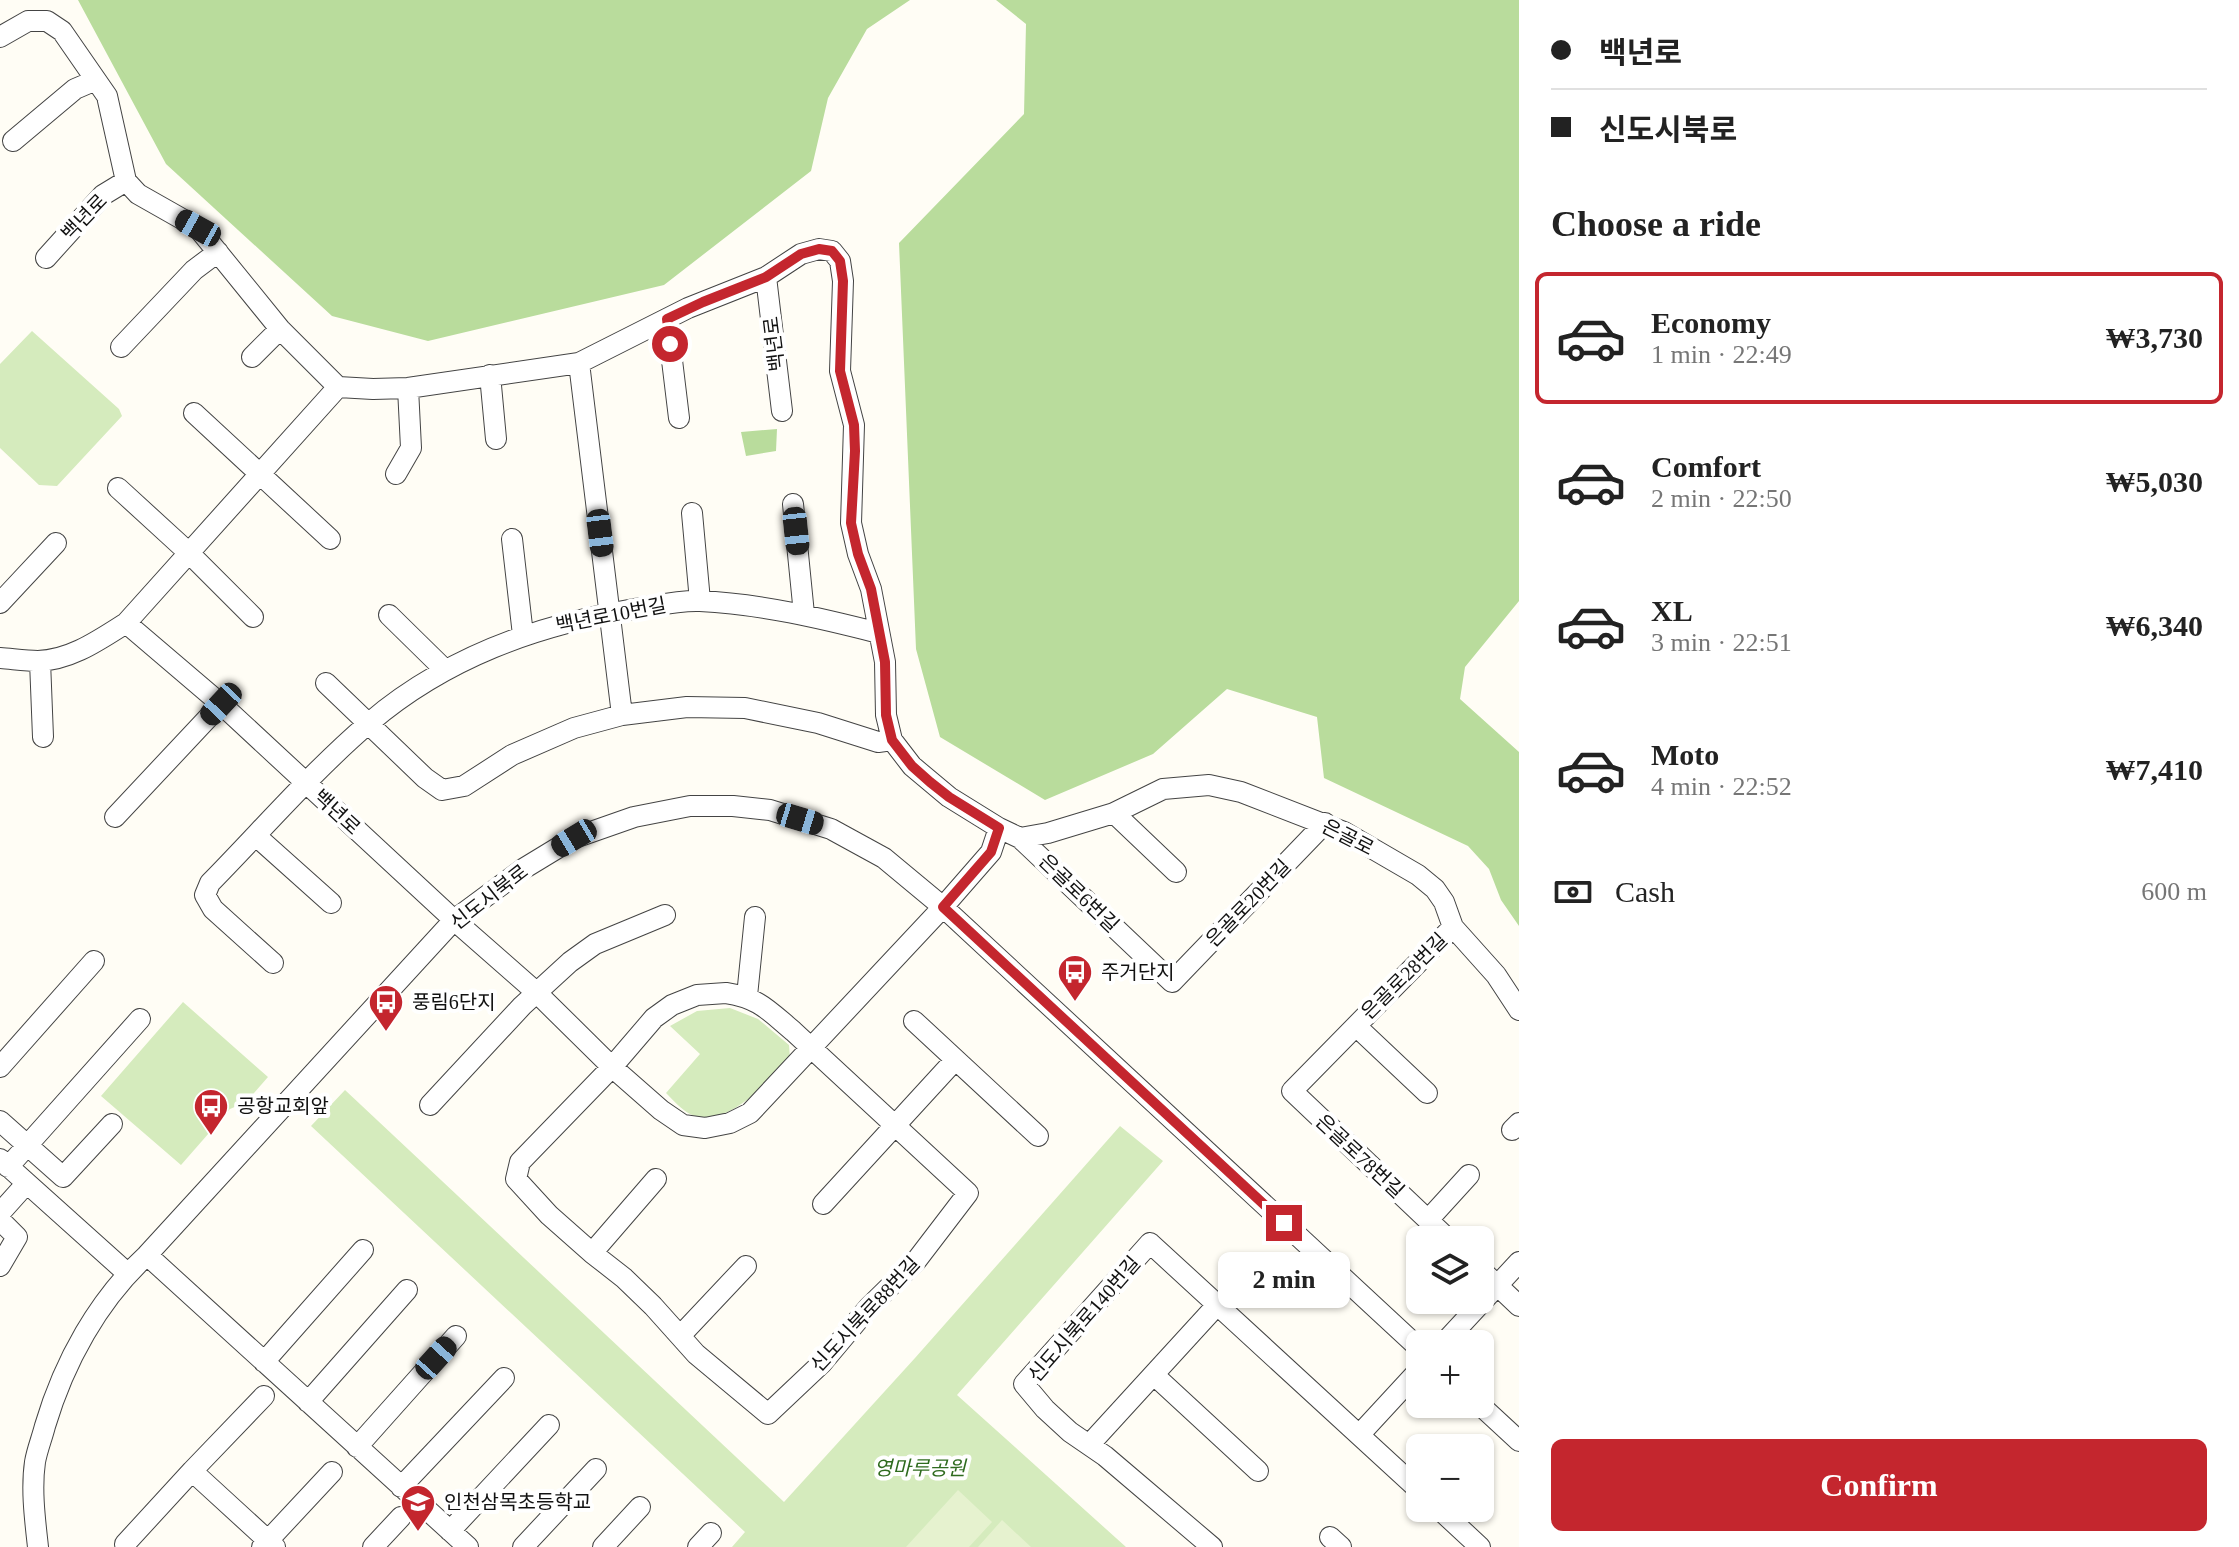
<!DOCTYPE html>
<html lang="en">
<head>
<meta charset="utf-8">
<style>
  :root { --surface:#fff; --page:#f2f2f2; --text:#222; --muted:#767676; --line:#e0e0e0; --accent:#c4262e }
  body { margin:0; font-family:"Times New Roman","Noto Sans KR",serif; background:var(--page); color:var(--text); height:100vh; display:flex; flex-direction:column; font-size:30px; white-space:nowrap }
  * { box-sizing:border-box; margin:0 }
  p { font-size:26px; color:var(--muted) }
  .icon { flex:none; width:44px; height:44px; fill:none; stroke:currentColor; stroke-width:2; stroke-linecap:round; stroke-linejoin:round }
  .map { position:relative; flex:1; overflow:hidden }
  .drawer { display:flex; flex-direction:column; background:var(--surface); width:720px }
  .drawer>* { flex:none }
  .guide { display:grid; align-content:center; height:176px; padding:0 32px; background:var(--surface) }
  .controls { position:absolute; left:1406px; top:1226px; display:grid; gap:16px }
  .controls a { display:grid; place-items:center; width:88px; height:88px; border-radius:12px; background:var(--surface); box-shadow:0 2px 6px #0004; font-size:40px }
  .end { position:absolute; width:36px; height:36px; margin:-18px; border:10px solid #c4262e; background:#fff; box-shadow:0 0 0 4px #fff }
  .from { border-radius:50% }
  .bubble { position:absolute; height:56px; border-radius:12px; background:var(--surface); box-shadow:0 2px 6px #0004; font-size:26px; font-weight:600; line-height:56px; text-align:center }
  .car { position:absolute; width:24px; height:48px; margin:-24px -12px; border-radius:10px; box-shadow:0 0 6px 2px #0007; background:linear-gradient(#222 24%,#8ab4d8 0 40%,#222 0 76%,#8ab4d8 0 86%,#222 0) }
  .guide b { display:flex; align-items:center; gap:28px; height:76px; font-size:30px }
  .guide b+b { border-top:2px solid var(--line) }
  .guide i { width:20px; height:20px; background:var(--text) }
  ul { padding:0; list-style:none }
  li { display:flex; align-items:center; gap:24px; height:132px; margin:0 16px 12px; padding:0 16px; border:4px solid transparent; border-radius:12px }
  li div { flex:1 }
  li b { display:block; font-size:30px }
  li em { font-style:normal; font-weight:600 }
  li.on { border-color:var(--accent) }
  li>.icon { width:72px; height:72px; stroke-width:1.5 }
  h2 { padding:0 32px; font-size:36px; line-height:96px }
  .pay { display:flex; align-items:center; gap:20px; height:88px; padding:0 32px; font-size:30px }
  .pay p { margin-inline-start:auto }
  .button { display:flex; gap:16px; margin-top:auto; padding:16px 32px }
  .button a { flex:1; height:92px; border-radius:12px; background:var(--accent); color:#fff; font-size:32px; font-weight:600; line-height:92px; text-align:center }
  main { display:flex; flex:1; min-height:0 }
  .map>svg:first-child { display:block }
</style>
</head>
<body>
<main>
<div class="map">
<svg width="1519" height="1547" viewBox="0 0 1519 1547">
  <rect width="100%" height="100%" fill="#fffdf5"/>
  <path fill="#d5ebbd" d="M32,331L119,409L122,416L57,486L39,485L0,448V364Z
    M183,1002L268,1077L246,1102L230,1109L181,1165L101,1096Z
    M730,1008L758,1019L789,1045L790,1059C769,1081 725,1131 690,1114C682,1110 673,1100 666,1093L700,1054L670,1026L697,1011Z
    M345,1090L784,1502L915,1358L1120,1126L1163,1161L957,1395L1126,1547H732L745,1532L311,1126Z"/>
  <path fill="#b9dc9c" d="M78,0H910L867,29L828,98L811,171L664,285L428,341L332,316L166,164Z
    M996,0H1519V601L1465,667L1460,699L1519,752V926L1501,900L1489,869L1468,846L1324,778L1317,717L1227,689L1153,754L1045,800L940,737L916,649L899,243L1024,114L1026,24Z
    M777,429L776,451L746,456L741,432Z"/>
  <path fill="#e6f2cf" d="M958,1490L992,1522L969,1547H906Z
    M1002,1520L1031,1547H978Z"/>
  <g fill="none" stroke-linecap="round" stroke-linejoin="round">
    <g stroke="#444" stroke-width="22">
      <path id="minor" d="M0,37L28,21H47L62,31L107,96L126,181L138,194L198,228L280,329L338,387L373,389L408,388L579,363L688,308L766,277L801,254L819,249L832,251L840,261L843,281L840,371L854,425L851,523L858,554L871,589L885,662L886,715L892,740L912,766L949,797L999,828
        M13,141L75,89L96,80
        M46,258L103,195L126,181
        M766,277L782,411
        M667,319L679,418
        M121,347L194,270L218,252
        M252,357L280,329
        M579,363L622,715
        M490,375L496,439
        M194,413L330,539
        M396,474L411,448L408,388
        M118,488L189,553L253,617
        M793,504L804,614
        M692,513L700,601
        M512,539L523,635
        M0,603L56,543
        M389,615L444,669
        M126,623L338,387
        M0,658C13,659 26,661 38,661C71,660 99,640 126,623L221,704L454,920L536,992L612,1067L661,1110L683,1125L705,1128L730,1123L750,1113L943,907L991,852L999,828L1020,838L1048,833L1114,813L1163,789L1209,785L1241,792L1344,832L1418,875L1435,889L1444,902L1453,927L1496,975L1519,1010
        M40,661L43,737
        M326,683L425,778L442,790L464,786L512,755L574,728L622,715L687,707L745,708L818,723L878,742L892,740
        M1114,813L1176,872
        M115,817L221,704
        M256,836L331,903
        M1020,838L1172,982L1325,823
        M273,963L213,909L205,895L210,883C263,829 312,772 369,723C445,658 536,625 634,609C655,606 678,600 700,601C761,604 820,618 879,633
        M726,993C759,998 768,1010 793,1031L968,1193L916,1261L869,1307L822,1363L768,1414L696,1354L653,1306L624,1278L592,1253L549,1215L516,1179L520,1162L612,1067L654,1018L672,1005L697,995Z
        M747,996L755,917
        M914,1021L1038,1136
        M1356,1026L1427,1093
        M0,1067L94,961
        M430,1105L522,1006L570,962L595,944L665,915
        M0,1121L63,1177L112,1124
        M1512,1130L1519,1123
        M0,1159L127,1273
        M8,1167L140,1019
        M823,1204L955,1060
        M0,1213L26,1184
        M0,1220L17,1237L0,1266
        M1428,1220L1469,1175
        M1449,1240L1292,1091L1453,927
        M592,1253L656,1179
        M147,1255L468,1547
        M1480,1269L1519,1306
        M680,1336L746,1266
        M1443,1344L1519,1262
        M264,1362L363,1250
        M1154,1375L1258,1471
        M264,1396L192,1471L275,1547
        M308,1402L407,1290
        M1479,1404L1519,1441
        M1360,1434L1420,1369
        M1089,1445L1218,1304
        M357,1447L456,1336
        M401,1487L504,1378
        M1438,1508L1480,1547
        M450,1531L549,1425
        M1330,1537L1341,1547
        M125,1544L192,1471
        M38,1547C35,1520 31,1489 35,1462C37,1450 42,1438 45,1426C64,1362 98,1300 147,1255L454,920L523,869L574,838L634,817L690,806H733L770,810L831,829L884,858L943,907L1420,1349
        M262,1547L332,1472
        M373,1547L401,1517
        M523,1547L596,1469
        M603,1547L640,1507
        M698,1547L711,1533
        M1212,1547L1105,1456L1070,1432L1045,1409L1024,1384L1150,1243L1420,1491"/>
    </g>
    <use href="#minor" stroke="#fff" stroke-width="20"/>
  </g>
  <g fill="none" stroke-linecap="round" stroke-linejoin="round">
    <path stroke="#c4262e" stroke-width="10" d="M670,344L667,319L703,302L766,277L801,254L819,249L832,251L840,261L843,281L840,371L854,425L855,451L851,523L858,554L871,589L885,662L886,715L892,740L912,766L930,782L949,797L999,828L991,852L943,907L1284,1223"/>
  </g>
  <defs>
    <g id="bus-pin" transform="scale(1.8)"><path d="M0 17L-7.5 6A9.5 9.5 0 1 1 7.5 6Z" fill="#c4262e" stroke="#fff"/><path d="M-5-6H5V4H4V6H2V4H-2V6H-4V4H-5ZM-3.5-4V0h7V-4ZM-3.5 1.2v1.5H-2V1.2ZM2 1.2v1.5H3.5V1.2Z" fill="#fff"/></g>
    <g id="school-pin" transform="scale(1.8)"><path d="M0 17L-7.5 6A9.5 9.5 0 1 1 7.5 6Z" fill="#c4262e" stroke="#fff"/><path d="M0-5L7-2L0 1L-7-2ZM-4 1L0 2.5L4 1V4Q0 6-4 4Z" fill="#fff"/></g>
  </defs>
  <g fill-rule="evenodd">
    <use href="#bus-pin" x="1075" y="972"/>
    <use href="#bus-pin" x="386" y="1002"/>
    <use href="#bus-pin" x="211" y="1106"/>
    <use href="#school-pin" x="418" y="1502"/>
  </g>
  <g text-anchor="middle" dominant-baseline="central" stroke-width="8" stroke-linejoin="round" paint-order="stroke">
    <g font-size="20" fill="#111" stroke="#fff">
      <text transform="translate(84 217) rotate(-46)">백년로</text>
      <text transform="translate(774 344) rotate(-97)">백년로</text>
      <text transform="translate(611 615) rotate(-11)">백년로10번길</text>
      <text transform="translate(337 812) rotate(43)">백년로</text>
      <text transform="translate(1348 837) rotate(27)">은골로</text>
      <text transform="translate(1079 893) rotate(44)">은골로6번길</text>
      <text transform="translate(489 897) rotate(-38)">신도시북로</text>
      <text transform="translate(1248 903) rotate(-46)">은골로20번길</text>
      <text transform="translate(1404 976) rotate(-45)">은골로28번길</text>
      <text transform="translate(1360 1156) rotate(43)">은골로78번길</text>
      <text transform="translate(865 1314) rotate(-47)">신도시북로88번길</text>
      <text transform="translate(1084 1319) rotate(-49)">신도시북로140번길</text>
    </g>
    <g font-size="20" fill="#111" stroke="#fff" text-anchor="start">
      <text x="1101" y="972">주거단지</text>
      <text x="412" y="1002">풍림6단지</text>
      <text x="237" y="1106">공항교회앞</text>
      <text x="444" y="1502">인천삼목초등학교</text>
    </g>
    <g font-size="20" font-style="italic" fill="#2f6b1f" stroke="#fff">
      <text x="920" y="1468">영마루공원</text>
    </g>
  </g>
</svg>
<div class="controls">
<a><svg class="icon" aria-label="layers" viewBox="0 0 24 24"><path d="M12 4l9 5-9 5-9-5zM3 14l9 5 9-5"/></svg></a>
<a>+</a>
<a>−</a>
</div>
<i class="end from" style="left:670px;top:344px"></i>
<i class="end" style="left:1284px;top:1223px"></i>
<div class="bubble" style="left:1218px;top:1252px;width:132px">2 min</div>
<i class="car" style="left:198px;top:228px;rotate:299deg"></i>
<i class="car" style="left:796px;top:531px;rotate:174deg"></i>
<i class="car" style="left:600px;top:533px;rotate:173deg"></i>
<i class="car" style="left:221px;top:704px;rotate:223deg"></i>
<i class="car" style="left:800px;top:819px;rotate:107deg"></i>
<i class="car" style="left:574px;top:838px;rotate:239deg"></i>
<i class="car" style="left:436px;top:1358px;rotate:42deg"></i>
</div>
<section class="drawer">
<div class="guide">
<b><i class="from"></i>백년로</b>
<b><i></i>신도시북로</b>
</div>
<h2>Choose a ride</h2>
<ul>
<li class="on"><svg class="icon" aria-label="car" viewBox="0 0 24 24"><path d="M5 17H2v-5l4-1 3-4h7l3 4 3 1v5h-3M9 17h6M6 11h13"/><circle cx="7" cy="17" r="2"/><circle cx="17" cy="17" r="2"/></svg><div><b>Economy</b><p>1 min · 22:49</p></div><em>₩3,730</em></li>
<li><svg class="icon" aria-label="car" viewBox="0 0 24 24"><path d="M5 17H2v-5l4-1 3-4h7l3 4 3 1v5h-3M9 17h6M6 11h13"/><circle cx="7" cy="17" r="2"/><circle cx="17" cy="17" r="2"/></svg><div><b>Comfort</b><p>2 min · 22:50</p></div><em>₩5,030</em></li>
<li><svg class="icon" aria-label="car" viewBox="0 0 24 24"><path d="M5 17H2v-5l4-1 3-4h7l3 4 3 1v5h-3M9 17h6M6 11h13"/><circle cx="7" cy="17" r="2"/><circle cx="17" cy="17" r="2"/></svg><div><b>XL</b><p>3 min · 22:51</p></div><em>₩6,340</em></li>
<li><svg class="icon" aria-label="car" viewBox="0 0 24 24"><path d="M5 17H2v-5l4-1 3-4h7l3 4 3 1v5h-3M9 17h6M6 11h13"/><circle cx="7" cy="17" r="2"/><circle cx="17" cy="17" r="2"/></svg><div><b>Moto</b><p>4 min · 22:52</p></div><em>₩7,410</em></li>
</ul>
<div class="pay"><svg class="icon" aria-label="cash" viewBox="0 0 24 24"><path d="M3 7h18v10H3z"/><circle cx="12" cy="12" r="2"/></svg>Cash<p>600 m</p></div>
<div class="button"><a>Confirm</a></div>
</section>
</main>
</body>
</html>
